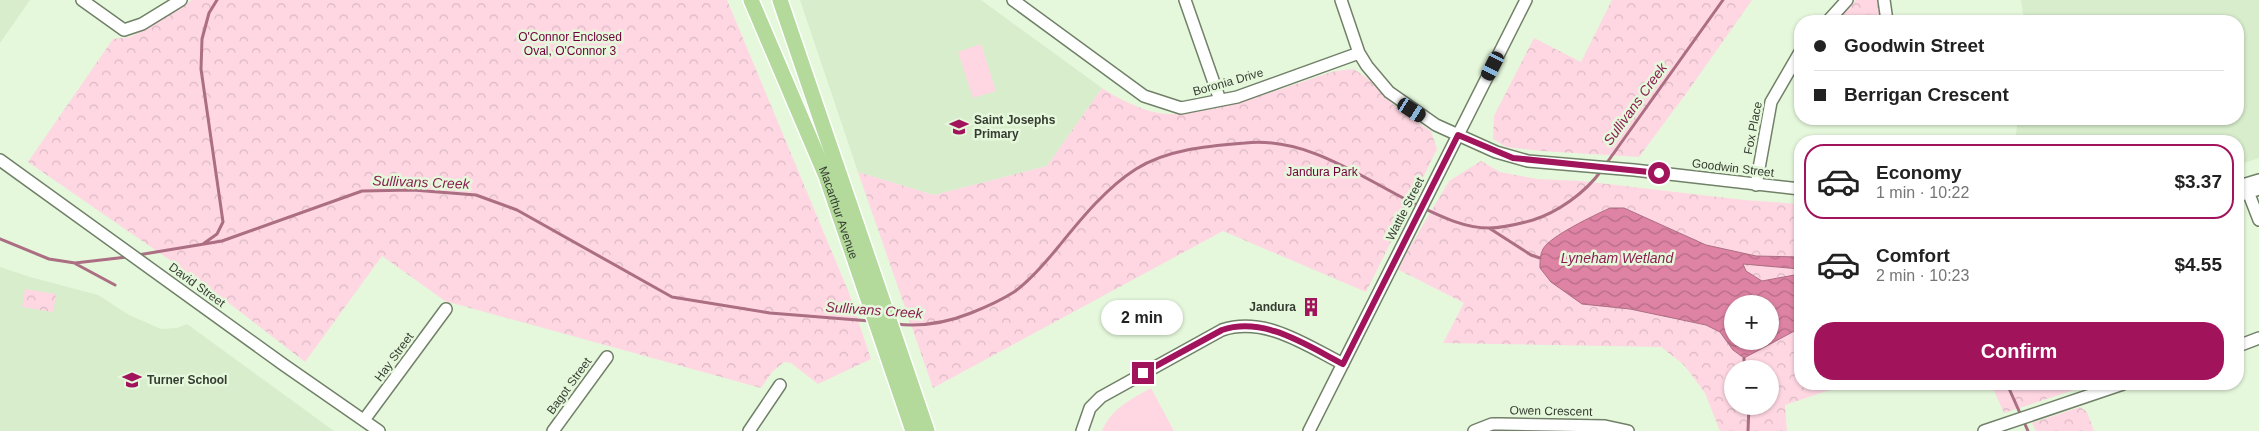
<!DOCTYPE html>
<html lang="en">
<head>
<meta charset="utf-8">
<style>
  :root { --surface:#fff; --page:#f6f6f6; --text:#222; --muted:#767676; --line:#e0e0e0; --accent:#a1135b }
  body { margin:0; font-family:Helvetica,sans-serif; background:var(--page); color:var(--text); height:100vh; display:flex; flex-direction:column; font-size:19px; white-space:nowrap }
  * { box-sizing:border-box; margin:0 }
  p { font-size:16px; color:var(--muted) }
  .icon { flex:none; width:28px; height:28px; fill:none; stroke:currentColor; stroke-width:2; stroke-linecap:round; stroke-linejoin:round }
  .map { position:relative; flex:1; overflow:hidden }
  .sheet { position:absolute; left:1794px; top:135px; width:450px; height:255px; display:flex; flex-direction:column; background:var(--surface); border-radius:20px; box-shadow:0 1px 4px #0004 }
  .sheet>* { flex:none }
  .top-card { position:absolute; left:1794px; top:15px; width:450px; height:110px; border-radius:20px; box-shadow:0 1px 4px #0004; display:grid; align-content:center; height:110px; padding:0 20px; background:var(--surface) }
  .fabs { position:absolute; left:1724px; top:295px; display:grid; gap:10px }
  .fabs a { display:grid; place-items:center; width:55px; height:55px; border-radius:50%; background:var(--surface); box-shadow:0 1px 4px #0004; font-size:25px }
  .end { position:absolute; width:22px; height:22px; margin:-11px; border:6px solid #a1135b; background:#fff; box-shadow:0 0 0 2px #fff }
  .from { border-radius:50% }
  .bubble { position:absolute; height:35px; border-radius:18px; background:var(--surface); box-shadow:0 1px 4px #0004; font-size:16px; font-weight:700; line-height:35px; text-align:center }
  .car { position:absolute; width:15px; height:30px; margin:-15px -8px; border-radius:6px; box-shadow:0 0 4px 1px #0007; background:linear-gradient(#222 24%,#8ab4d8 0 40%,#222 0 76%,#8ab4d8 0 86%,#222 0) }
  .top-card b { display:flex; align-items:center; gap:18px; height:48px; font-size:19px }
  .top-card b+b { border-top:1px solid var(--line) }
  .top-card i { width:12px; height:12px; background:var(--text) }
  ul { padding:9px 0 0; list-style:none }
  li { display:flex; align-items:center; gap:15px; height:75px; margin:0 10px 8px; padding:0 10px; border:2px solid transparent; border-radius:20px }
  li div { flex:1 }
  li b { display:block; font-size:19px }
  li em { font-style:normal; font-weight:700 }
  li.active { border-color:var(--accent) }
  li>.icon { width:45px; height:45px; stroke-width:1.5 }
  .action { display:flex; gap:10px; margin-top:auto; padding:10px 20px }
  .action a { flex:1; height:58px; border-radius:20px; background:var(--accent); color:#fff; font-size:20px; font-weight:700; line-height:58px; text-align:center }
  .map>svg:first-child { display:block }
</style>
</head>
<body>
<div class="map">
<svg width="2259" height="431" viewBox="0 0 2259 431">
  <defs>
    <pattern id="park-crowns" width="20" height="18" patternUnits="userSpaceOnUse" patternTransform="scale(1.25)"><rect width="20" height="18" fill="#fed7e3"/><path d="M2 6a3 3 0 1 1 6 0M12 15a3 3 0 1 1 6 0" fill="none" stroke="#dab9c3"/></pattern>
    <pattern id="water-waves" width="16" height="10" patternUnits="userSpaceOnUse" patternTransform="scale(1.25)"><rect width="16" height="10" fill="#de83a4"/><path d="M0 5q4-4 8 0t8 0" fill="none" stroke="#b56c86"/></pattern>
  </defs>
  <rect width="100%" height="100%" fill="#e5f8dc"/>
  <path fill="#d7edcb" d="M0,0H30L0,43Z
    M800,0H981L1102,88L1047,166L934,195L858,172Z
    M2021,0H2259V158L2238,165V141H2015L2018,119H2238V21H2024Z
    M0,267L30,277L98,295L129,315L161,329L177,328L187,324L334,431H0Z"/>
  <path fill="#fed7e3" d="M981,44L996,91L973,98L958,52Z
    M1151,388L1174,431H1102C1112,408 1130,400 1151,388Z"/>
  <path fill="url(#park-crowns)" fill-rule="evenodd" d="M192,0H727L849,293L871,359L818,384L791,363L784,362L772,372L761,388L445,301L382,256L305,362L203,283L28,162L113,39L130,37L146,29Z
    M1612,0H1752L1688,91L1639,157L1541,151L1506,147L1493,139L1494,116L1534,38L1581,62Z
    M1856,0H1880L1885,21H1833Z
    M1354,69L1368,79L1398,109L1431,131L1437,149L1366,292L1223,231L933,388L858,172L934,195L1047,166L1102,88C1117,98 1137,108 1154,112C1196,123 1292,84 1335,71Z
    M1481,161L1500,172L1537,179L1582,181L1744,200L1800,204V384H1848L1785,405L1787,431H1720L1705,393L1684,365L1661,347L1443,343L1464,303L1397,269L1449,181ZM1732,304H1770V341H1732ZM1732,369H1770V406H1732Z
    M25,289L56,294L53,312L22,307Z
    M1991,384H2071L2074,390L2004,413Z
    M2080,407L2087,412L2094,431H2036L2032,423Z"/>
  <path fill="url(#water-waves)" stroke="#ab6e82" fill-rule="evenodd" d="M1610,208H1624L1706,245L1756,256L1800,257V269L1743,264L1746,271L1762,281L1800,274V328L1744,358L1733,350L1720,332L1706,325L1630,309L1582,304L1551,282L1540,268C1540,261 1540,255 1543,249C1550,236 1595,215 1610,208ZM1732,304H1770V341H1732Z"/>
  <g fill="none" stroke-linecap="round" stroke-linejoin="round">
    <path stroke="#ab6e82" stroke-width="3" d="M1606,164L1723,0
      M1489,228L1531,255L1540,258
      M0,239L49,259L75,263L127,257
      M203,244L217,234L223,222L201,69L202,39L209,13L217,0
      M138,255L222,241L362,191L413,190L476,195L517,210L672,297L770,313L870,321
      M76,264L115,285
      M896,324C922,327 946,323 971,313C986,307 1000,301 1014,292C1031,280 1046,262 1059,246C1081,219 1106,188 1136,169C1167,149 1209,146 1245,143C1309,136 1366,181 1421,207C1442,217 1465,228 1489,228C1504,228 1519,224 1533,220C1558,212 1585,193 1601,171
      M1744,369V358
      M2007,384L2028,431
      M1748,431L1749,406"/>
    <g stroke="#718168" stroke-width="14">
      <path id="minor" d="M82,0L124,30L142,24L181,0
        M1013,0L1144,96L1181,108L1237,97L1359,53
        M1185,0L1220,100
        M1341,0L1359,53L1367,66L1389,92L1436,125L1496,152L1528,161L1634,170L1800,189
        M1884,0L1887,21
        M1828,21L1847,0
        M0,160L284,365L379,431
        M2245,184L2259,220
        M1756,185L1771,102L1800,52
        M2239,186L2259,180
        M2238,196L2259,189
        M2238,346L2259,338
        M364,420L446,309
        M553,431L607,357
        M749,431L780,385
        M1082,431L1090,408L1101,397L1222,330C1265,316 1306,345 1343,364
        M1309,431L1526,0
        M1474,431L1492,424H1500L1605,426L1628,431
        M1984,431L2123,384"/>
    </g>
    <g stroke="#fff" stroke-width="18">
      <g id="major">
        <path id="s1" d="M751,0L826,176L913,431"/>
        <path d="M780,0L927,431"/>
      </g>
    </g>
    <use href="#minor" stroke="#fff" stroke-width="11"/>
    <use href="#major" stroke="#b3d99b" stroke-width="15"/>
  </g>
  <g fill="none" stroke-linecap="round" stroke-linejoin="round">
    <path stroke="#a1135b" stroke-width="6" d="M1143,373L1222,330C1264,316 1306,345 1343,364L1458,135L1513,158L1659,173"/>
  </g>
  <defs>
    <g id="school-bare" transform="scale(1.5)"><path d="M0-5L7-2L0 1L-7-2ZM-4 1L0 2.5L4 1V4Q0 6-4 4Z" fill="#a1135b" stroke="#e5f8dc" stroke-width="2.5" paint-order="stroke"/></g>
    <g id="building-bare" transform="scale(1.5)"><path d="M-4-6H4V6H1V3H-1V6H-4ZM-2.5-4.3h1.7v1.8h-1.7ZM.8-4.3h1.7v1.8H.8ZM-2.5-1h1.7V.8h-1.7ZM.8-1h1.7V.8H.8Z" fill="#a1135b" stroke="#e5f8dc" stroke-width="2.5" paint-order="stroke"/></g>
  </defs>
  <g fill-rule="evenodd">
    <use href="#school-bare" x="959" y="127"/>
    <use href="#building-bare" x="1311" y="307"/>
    <use href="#school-bare" x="132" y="380"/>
  </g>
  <g text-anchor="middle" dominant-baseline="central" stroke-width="5" stroke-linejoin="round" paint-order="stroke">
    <g font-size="12" fill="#72003d" stroke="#e5f8dc">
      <text x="570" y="37">O'Connor Enclosed<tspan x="570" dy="14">Oval, O'Connor 3</tspan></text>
      <text x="1322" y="172">Jandura Park</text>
    </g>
    <g font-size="12" fill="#353c31" stroke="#e5f8dc">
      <text transform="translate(1228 82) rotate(-16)">Boronia Drive</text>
      <text transform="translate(1753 128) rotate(-79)">Fox Place</text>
      <text transform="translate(1733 168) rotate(7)">Goodwin Street</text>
      <text transform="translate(1405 209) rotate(-63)">Wattle Street</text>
      <text stroke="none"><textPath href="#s1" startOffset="230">Macarthur Avenue</textPath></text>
      <text transform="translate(197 285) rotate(36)">David Street</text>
      <text transform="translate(394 357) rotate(-54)">Hay Street</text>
      <text transform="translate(569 386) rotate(-54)">Bagot Street</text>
      <text transform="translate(1551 411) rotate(1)">Owen Crescent</text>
    </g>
    <g font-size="12" font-weight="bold" fill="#353c31" stroke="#e5f8dc" text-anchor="start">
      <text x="974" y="120">Saint Josephs<tspan x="974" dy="14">Primary</tspan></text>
      <text x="1296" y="307" text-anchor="end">Jandura</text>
      <text x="147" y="380">Turner School</text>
    </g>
    <g font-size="14" font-style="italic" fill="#8b2051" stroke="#e5f8dc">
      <text transform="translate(1635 104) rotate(-54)">Sullivans Creek</text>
      <text transform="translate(421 182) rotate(2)">Sullivans Creek</text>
      <text x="1617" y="258">Lyneham Wetland</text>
      <text transform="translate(874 310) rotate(4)">Sullivans Creek</text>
    </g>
  </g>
</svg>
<div class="fabs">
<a>+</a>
<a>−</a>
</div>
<i class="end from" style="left:1659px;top:173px"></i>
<i class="end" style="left:1143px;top:373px"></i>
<div class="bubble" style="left:1101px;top:300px;width:82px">2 min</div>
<i class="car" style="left:1493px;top:66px;rotate:207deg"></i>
<i class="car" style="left:1412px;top:110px;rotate:123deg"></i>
<div class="top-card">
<b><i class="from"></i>Goodwin Street</b>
<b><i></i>Berrigan Crescent</b>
</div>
<section class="sheet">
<ul>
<li class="active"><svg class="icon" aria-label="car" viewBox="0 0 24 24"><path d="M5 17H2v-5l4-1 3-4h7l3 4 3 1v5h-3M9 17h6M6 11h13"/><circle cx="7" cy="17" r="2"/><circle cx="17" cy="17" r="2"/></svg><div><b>Economy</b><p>1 min · 10:22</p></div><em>$3.37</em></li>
<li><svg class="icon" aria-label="car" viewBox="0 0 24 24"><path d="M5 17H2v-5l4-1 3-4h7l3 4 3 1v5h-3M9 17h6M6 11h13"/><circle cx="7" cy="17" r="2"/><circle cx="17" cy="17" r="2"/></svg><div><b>Comfort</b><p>2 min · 10:23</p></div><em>$4.55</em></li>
</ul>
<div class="action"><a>Confirm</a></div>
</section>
</div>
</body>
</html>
